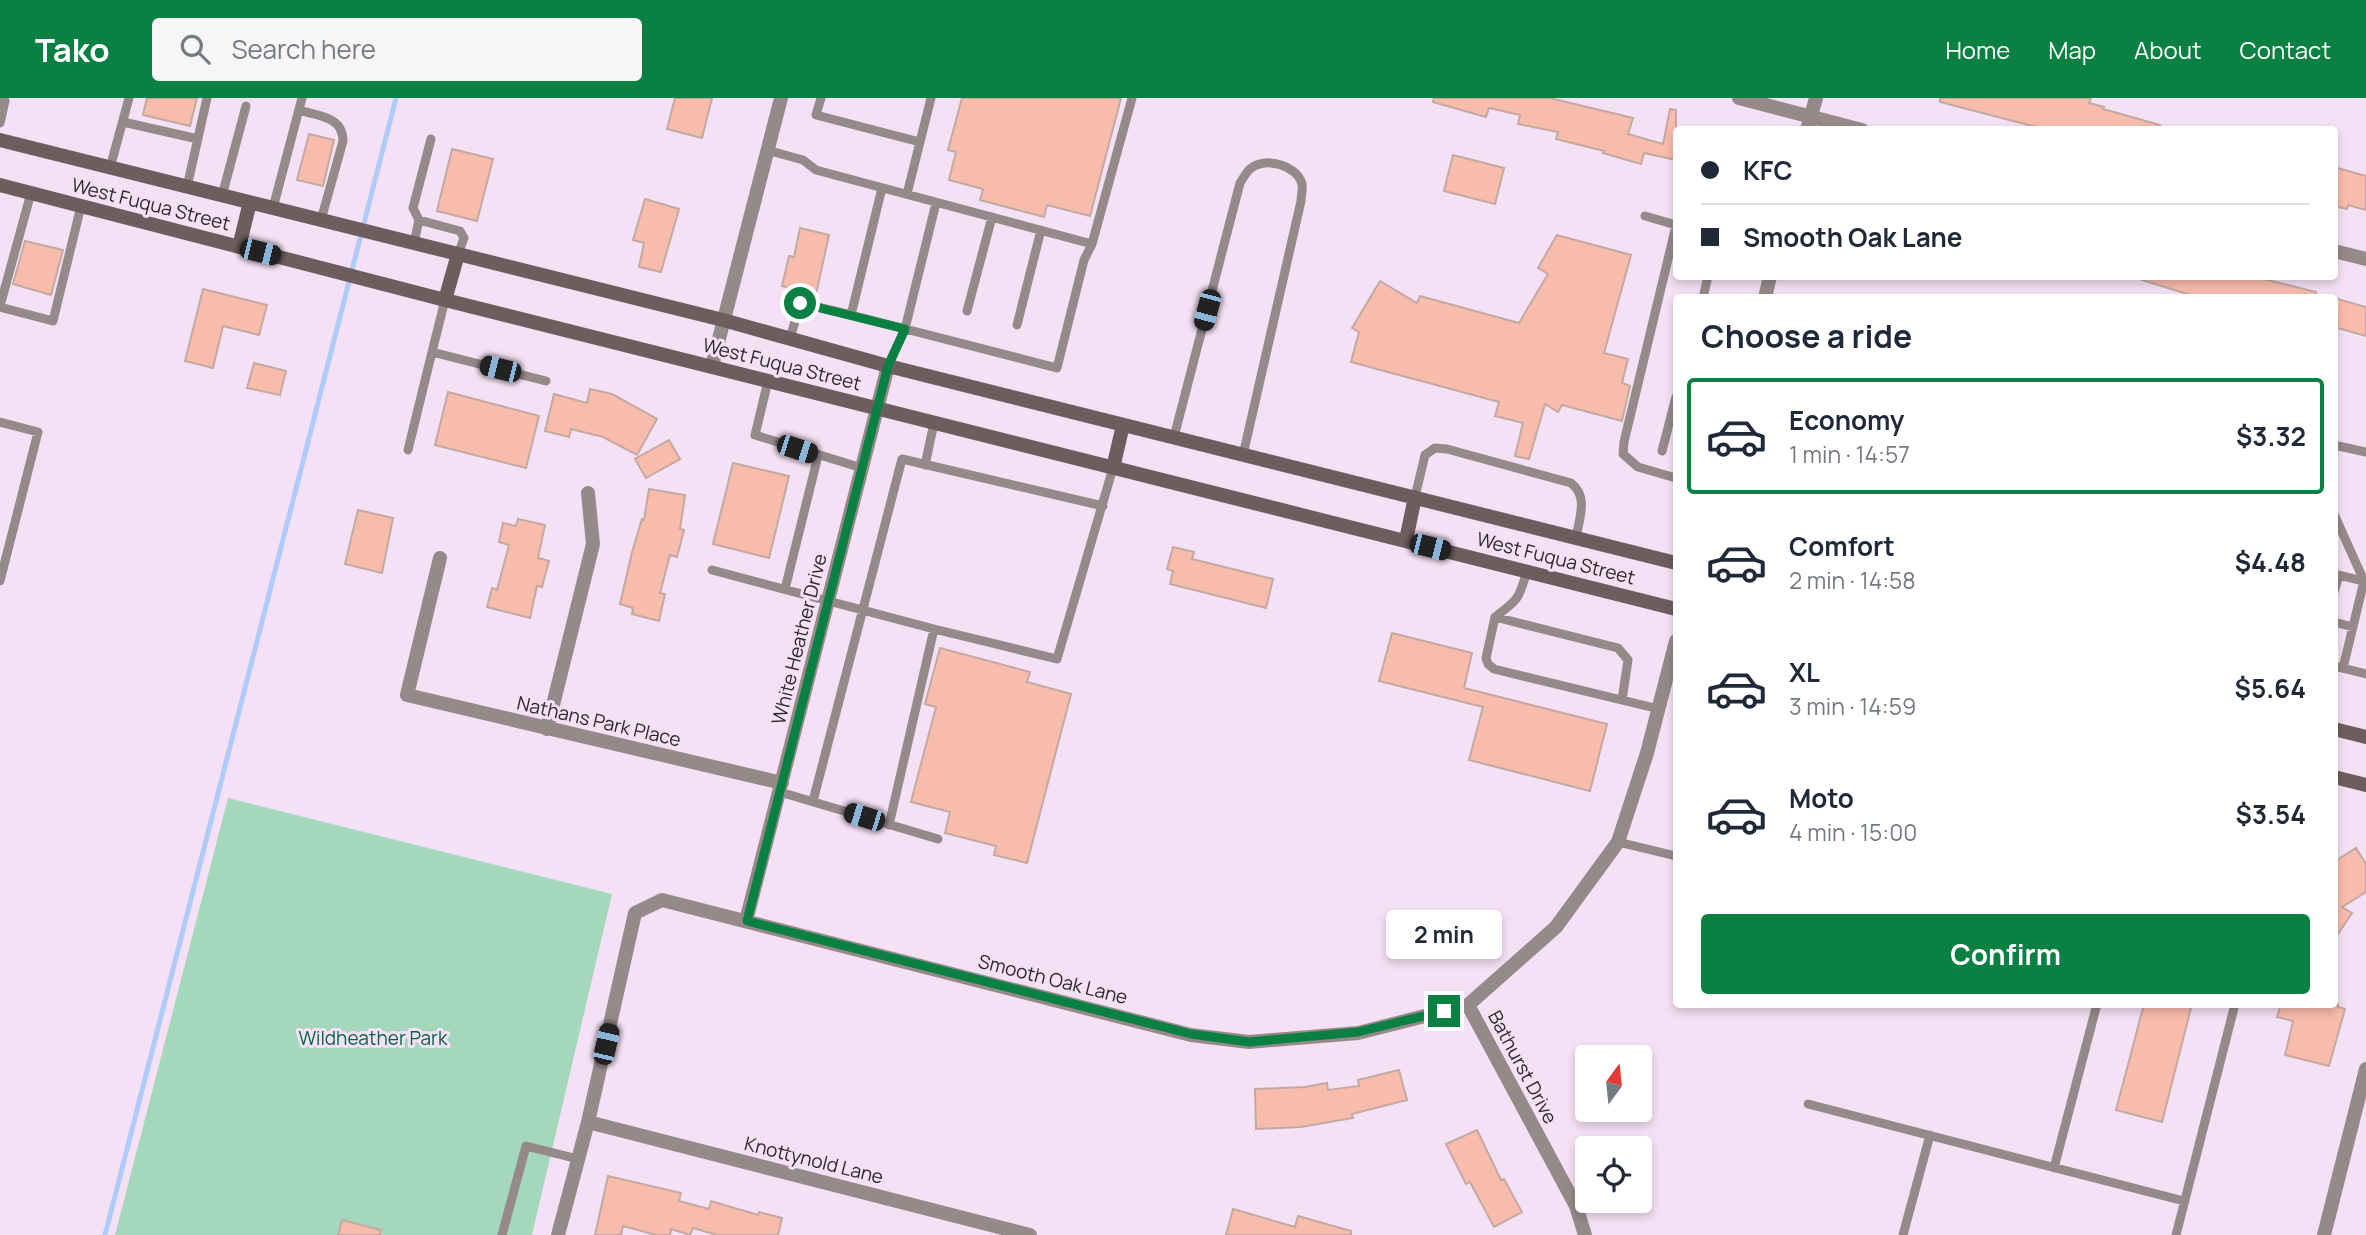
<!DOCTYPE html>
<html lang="en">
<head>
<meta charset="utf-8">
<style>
  :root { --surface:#fff; --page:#f6f6f7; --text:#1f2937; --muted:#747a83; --line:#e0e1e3; --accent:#0b8043 }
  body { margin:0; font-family:Manrope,sans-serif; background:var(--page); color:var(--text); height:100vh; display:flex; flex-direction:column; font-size:26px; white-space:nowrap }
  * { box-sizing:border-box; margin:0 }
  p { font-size:23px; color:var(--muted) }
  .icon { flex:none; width:38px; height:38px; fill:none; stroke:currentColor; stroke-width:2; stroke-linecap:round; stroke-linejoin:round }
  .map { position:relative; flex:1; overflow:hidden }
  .panel { position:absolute; left:1673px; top:196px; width:665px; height:714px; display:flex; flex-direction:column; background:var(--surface); border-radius:7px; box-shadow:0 4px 10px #0003 }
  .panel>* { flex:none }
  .guide { position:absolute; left:1673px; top:28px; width:665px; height:154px; border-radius:7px; box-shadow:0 4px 10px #0003; display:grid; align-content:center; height:154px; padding:0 28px; background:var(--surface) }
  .needle { width:46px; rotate:15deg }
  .fabs { position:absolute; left:1575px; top:947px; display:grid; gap:14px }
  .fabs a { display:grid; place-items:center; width:77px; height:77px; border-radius:7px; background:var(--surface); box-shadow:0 4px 10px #0003; font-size:35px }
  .end { position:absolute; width:32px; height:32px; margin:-16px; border:9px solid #0b8043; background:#fff; box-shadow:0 0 0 4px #fff }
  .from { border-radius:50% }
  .bubble { position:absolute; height:49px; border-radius:7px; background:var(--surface); box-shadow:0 4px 10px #0003; font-size:23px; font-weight:700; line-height:49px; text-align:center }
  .car { position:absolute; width:21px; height:42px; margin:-21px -10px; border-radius:9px; box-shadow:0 0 5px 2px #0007; background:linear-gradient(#222 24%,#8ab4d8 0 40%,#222 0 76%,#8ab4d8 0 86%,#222 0) }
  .guide b { display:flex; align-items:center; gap:24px; height:66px; font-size:26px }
  .guide b+b { border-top:2px solid var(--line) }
  .guide i { width:18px; height:18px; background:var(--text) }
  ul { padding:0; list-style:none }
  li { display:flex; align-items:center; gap:21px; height:116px; margin:0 14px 10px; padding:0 14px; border:4px solid transparent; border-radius:7px }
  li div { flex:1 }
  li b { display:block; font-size:26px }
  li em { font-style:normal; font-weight:700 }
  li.current { border-color:var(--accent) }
  li>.icon { width:63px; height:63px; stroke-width:1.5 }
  h2 { padding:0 28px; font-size:32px; line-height:84px }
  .action { display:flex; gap:14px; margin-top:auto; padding:14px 28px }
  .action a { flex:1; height:80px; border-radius:7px; background:var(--accent); color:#fff; font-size:28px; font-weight:700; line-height:80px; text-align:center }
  header { display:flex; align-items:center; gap:42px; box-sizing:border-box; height:98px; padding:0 35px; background:var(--accent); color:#fff }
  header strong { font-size:33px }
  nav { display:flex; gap:38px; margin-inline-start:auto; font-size:24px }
  .search { width:490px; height:63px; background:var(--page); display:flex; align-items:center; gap:18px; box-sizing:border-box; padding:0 24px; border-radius:7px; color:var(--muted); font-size:26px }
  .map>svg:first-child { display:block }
</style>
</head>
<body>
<header>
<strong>Tako</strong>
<div class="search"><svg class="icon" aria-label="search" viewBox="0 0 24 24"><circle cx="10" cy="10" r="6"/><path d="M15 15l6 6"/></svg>Search here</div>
<nav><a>Home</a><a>Map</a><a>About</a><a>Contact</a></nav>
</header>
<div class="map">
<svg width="2366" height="1137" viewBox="0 0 2366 1137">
  <rect width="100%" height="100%" fill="#f5e1f5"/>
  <path fill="#a5d7bc" d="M228,700L612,796L532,1137H115Z"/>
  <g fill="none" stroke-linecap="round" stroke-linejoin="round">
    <path stroke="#afcbfa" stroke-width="5" d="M105,1137L396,0"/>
  </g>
  <path fill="#f8bcac" stroke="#c4a9a2" stroke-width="2" d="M147,0H197L190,28L143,17Z
    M675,0H712L702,40L667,31Z
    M962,0H1121L1090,118L1047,107L1044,119L980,102L983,91L949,82L956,54L948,52Z
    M1434,0H1550L1633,20L1628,36L1663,46L1670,11L1676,12V62L1644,55L1641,66L1603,55L1604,53L1556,41L1558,34L1518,26L1520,17L1489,10L1486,19L1433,4Z
    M1940,0H2091L2089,5L2104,9L2103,11L2160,27L2159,32H2048L1940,4Z
    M309,36L334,42L323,88L297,82Z
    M452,51L493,61L477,123L437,113Z
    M1453,57L1504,70L1495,106L1444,93Z
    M2334,69L2366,78V112L2348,107L2347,111L2334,108Z
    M645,101L679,111L661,174L639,169L644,145L633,142Z
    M800,130L829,137L816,196L782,188L789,158L794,159Z
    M1557,137L1631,157L1604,255L1628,261L1622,285L1630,288L1622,323L1562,307L1558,314L1545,306L1529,361L1515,358L1523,325L1495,318L1499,304L1351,264L1359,234L1352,230L1380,183L1417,205L1420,198L1519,225L1548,176L1538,170Z
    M25,143L63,152L51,197L13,186Z
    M2142,178H2252L2316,194L2315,200H2200L2142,182Z
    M203,191L267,207L259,237L223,228L213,270L185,263Z
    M2334,200L2366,209V238L2334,229Z
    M254,265L286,273L280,297L247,290Z
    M590,291L612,296L657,321L637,357L603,339L571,331L569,339L545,333L554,296L587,305Z
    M448,294L539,318L526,370L435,347Z
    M669,342L680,361L646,380L635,361Z
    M733,365L789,378L769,460L713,446Z
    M649,391L685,397L680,431L684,432L677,459L670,457L660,495L665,496L659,523L632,516L633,510L620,506L632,454L642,421L644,422Z
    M358,412L393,420L382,475L345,466Z
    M518,421L545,427L538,460L549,463L542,489L537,488L530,520L487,509L492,490L497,492L509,447L499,444L503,425L516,428Z
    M1173,449L1194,454L1192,461L1273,481L1266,510L1170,486L1173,473L1167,471Z
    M1392,535L1472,555L1464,590L1607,626L1590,693L1469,662L1483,609L1379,583Z
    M940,550L1030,574L1027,584L1071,596L1027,765L994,757L996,748L945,735L950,714L911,704L936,609L925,606Z
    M2356,750L2366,766V794L2342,809L2352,815L2334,842V764Z
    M2144,906H2192L2162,1024L2116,1012Z
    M2281,906H2338V909L2345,911L2329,968L2285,957L2293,923L2277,919Z
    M1399,972L1407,1002L1352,1016L1353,1020L1301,1029L1256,1031L1255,991L1305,989L1327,985L1328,992L1359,988L1358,982Z
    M1477,1032L1501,1082L1504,1081L1522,1114L1494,1129L1470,1084L1466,1086L1446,1046Z
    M608,1078L681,1095L679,1103L709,1111L711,1103L758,1117L759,1114L782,1120L778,1137H717L693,1130L690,1137L671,1131L670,1137H656L623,1128L621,1137H595Z
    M1233,1111L1295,1129L1298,1118L1351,1133V1137H1226Z
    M342,1122L381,1132L380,1137H338Z"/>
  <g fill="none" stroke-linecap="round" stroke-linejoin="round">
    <path stroke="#96898a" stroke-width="9" d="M821,0L816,17L920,44
      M0,1L5,3L0,25
      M299,12C318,18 343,18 343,43L321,122
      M123,24L198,41
      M767,52L803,62L816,72L1092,146
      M110,70L129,0
      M187,89L207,0
      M882,90L851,217L1057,270L1084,162L1092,146L1132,0
      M907,96L931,0
      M222,98L246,8
      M273,110L302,0
      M1645,118L1676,127
      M419,122L460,133L464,140L458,156
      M1676,128L1624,344L1623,356L1638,369L1676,380
      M414,145L419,122L413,110L431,41
      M1703,200L1708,178
      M445,202L432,254L546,283
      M0,208L31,95
      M0,209L53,223L81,108
      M967,213L992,119
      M1017,227L1041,132
      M790,241L800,205L851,217
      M888,268L905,231L936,105
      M768,283L755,337L862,370
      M0,324L38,334L0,483
      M1174,339L1240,85C1243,81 1246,74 1250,71C1264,58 1297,67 1302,86C1303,91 1301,98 1301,103L1243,357
      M2334,347L2366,354
      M408,352L432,254
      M1662,353L1676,299
      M925,367L934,325
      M1415,399L1425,357L1435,350L1447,351L1571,385C1589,399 1579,420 1576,440
      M2334,416L2364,483L2343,570
      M712,472L934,531
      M1527,473C1519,501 1518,502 1495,519L1486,560L1488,566L1494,571L1659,611
      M785,491L818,358
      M2334,494L2339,477L2366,484
      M1495,519L1618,550L1628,562L1622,602
      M2334,524L2353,529
      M2334,568L2366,576
      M780,694L938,741
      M813,703L902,361L1103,408
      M889,727L934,531L1057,561L1113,370
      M1618,744L1676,758
      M1808,1006L2184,1103
      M2054,1070L2097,906
      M502,1137L526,1048L578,1061
      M1903,1137L1930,1037
      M2176,1137L2235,906"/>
    <path stroke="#96898a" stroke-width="14" d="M1739,0L1862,32
      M1807,32L1816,0
      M2334,153L2366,161
      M1765,200L1770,178
      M440,460L407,597L782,685
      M547,631L593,446L588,395
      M746,823L888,268
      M1468,907L1576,1108L1585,1137
      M588,1024L1030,1137
      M558,1137L588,1024L635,815L662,802L1191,937L1249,944L1358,935L1468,907L1556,829L1618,744L1647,655L1676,543
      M2324,1137L2366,971"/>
    <path stroke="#96898a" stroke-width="14" d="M712,268L781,0"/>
    <path stroke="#6e5d5e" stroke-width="14" d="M0,42L458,156L723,222L888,268L1676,465
      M0,87L445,202L1676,511
      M239,149L250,104
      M445,202L458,156
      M1113,370L1123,327
      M1406,442L1415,399
      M2334,631L2366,639
      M2334,679L2366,687"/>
  </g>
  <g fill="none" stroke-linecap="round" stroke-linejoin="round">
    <path stroke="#0b8043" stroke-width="9" d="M800,205L905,231L888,268L747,823L1191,936L1249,944L1358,934L1444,913"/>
  </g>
  <g text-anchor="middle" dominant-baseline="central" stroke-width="6" stroke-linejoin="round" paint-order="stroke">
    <g font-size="19" fill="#2e272e" stroke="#f5e1f5">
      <text transform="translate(151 106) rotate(14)">West Fuqua Street</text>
      <text transform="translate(782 266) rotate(14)">West Fuqua Street</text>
      <text transform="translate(1556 460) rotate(14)">West Fuqua Street</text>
      <text transform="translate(799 541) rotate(-76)">White Heather Drive</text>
      <text transform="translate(599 623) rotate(13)">Nathans Park Place</text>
      <text transform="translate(1053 881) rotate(14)">Smooth Oak Lane</text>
      <text transform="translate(1523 969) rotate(62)">Bathurst Drive</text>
      <text transform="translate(814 1062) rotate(14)">Knottynold Lane</text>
    </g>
    <g font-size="19" fill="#096442" stroke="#f5e1f5">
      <text x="373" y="940">Wildheather Park</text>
    </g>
  </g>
</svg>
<div class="fabs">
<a><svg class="needle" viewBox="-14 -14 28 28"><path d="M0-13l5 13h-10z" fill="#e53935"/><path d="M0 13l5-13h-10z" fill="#747a83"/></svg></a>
<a><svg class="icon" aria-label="locate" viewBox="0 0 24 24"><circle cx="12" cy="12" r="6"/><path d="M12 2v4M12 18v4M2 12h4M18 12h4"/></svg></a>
</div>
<i class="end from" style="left:800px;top:205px"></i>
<i class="end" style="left:1444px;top:913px"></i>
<div class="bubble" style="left:1386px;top:812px;width:116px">2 min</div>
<i class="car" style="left:260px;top:154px;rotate:104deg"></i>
<i class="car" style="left:1207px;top:212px;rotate:195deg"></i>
<i class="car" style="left:500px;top:271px;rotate:284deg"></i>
<i class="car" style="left:797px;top:351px;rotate:108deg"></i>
<i class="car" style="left:1430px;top:449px;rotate:104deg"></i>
<i class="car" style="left:864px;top:719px;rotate:287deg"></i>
<i class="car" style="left:606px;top:946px;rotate:13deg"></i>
<div class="guide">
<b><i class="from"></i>KFC</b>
<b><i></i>Smooth Oak Lane</b>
</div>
<section class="panel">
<h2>Choose a ride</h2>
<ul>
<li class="current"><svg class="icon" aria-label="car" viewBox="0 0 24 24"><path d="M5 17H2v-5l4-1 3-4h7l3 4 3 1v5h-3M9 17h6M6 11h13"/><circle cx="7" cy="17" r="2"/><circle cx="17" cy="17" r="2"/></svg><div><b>Economy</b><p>1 min · 14:57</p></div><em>$3.32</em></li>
<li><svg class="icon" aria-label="car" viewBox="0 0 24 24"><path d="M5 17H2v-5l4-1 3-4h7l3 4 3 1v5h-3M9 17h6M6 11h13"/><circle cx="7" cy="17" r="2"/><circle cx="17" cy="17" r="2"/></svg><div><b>Comfort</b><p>2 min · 14:58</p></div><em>$4.48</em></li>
<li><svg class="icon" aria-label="car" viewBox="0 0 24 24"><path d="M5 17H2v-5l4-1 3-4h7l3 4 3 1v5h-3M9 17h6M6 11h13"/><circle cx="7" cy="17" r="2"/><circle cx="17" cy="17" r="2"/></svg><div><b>XL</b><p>3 min · 14:59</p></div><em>$5.64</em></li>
<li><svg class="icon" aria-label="car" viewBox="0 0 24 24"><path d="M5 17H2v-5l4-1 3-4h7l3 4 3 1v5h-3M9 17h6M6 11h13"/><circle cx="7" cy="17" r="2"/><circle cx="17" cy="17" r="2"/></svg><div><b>Moto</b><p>4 min · 15:00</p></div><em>$3.54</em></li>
</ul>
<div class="action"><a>Confirm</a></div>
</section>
</div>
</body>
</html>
